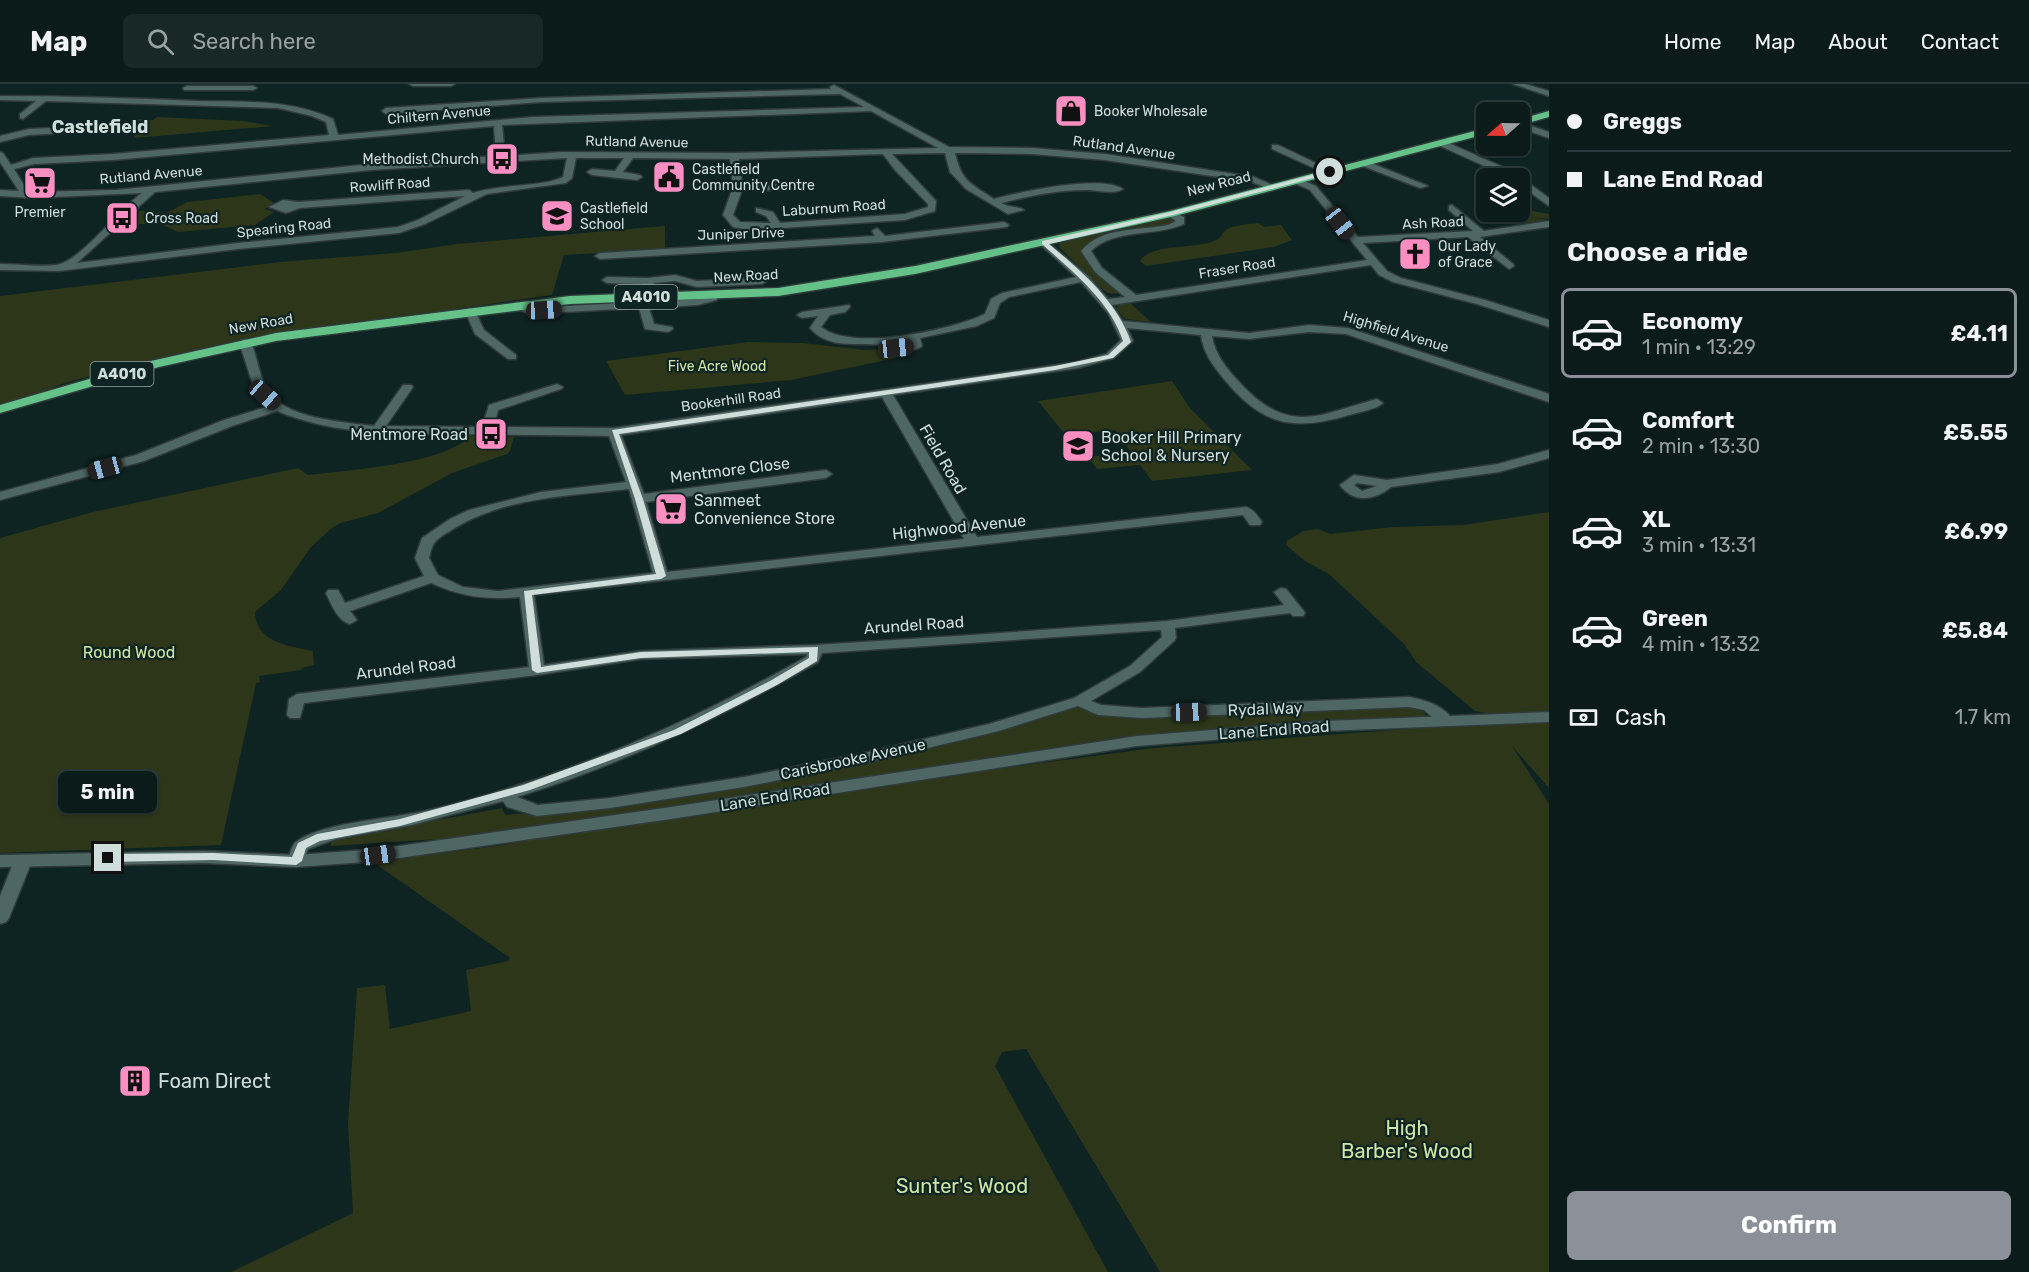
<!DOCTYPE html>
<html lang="en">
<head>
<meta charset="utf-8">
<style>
  :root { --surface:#0a1b1a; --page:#182827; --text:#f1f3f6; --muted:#99a1a2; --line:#2a3939; --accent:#8c9099 }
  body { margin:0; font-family:Rubik,sans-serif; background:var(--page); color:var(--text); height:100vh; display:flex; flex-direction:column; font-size:22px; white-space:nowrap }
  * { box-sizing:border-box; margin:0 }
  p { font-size:20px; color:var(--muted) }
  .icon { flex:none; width:33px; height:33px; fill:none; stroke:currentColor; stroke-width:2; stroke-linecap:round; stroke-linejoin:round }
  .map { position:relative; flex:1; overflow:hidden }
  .side { display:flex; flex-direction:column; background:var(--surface); width:480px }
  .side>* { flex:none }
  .top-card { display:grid; align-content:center; height:132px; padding:0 18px; background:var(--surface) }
  .needle { width:39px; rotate:250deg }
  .tools { position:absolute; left:1476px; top:18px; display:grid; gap:12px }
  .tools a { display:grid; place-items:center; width:54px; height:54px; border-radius:9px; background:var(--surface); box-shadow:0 2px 4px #0004,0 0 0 2px var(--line); font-size:30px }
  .end { position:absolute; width:27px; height:27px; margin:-14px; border:8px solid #cfdddb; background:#111; box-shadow:0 0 0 3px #111 }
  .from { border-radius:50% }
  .bubble { position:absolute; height:42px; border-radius:9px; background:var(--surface); box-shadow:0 2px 4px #0004,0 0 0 2px var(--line); font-size:20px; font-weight:700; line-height:42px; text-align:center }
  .car { position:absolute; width:18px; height:36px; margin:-18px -9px; border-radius:8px; box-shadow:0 0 4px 2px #0007; background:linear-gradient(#222 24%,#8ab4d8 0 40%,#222 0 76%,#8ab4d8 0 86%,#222 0) }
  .top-card b { display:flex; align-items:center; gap:21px; height:57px; font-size:22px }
  .top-card b+b { border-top:2px solid var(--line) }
  .top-card i { width:15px; height:15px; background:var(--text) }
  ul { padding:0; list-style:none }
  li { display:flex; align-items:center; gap:18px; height:90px; margin:0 12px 9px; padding:0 6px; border:3px solid transparent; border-radius:9px }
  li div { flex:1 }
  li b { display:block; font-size:22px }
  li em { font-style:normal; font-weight:700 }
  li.current { border-color:var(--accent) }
  li>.icon { width:54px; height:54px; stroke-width:1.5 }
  h2 { padding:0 18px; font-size:27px; line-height:72px }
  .pay { display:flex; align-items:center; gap:15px; height:66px; padding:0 18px; font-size:22px }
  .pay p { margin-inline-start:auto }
  .primary-button { display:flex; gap:12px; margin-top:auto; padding:12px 18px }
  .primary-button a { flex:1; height:69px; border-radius:9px; background:var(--accent); color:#fff; font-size:24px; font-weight:700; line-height:69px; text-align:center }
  header { display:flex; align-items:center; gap:36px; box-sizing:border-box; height:84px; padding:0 30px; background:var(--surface); border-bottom:2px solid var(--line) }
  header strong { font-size:28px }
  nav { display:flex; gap:33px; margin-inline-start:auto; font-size:21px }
  .search { width:420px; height:54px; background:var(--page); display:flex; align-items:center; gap:15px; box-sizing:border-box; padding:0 21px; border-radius:9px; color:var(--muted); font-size:22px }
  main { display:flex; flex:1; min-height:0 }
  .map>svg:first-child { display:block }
</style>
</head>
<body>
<header>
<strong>Map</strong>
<div class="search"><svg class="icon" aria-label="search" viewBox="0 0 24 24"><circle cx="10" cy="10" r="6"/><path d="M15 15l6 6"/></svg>Search here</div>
<nav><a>Home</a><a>Map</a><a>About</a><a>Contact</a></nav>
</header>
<main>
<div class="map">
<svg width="1549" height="1188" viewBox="0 0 1549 1188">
  <rect width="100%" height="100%" fill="#0d2422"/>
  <path fill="#2d3619" d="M157,33L244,37L273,42L134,54L136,42H141L136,41L138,35L153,36Z
    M260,110L274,119L265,125L274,128L255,141L178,148L161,140H119L134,126L167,129L187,118Z
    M1533,127L1549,130V135L1526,133L1549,136L1518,142L1502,129L1518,132L1503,128Z
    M1174,133L1179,136L1174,139L1101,152L1081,165L1086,177L1123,209L1111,210L1103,206L1059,163L1060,159Z
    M1258,139L1264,143L1281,141L1292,156L1274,163L1146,182L1140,177C1152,158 1198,166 1216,156C1221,154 1222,149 1226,146C1235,140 1248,141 1258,139Z
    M665,142V165L564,171L552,211L248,255L111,286L62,300L23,316L0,321V212L280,178L396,169L457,160Z
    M1121,218H1129L1151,238L1125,235L1116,224Z
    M748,258L803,259L865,266L881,265L891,267L896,274L791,296L625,311L606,277Z
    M1172,297L1190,324L1252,386L1152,397L1140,381L1097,385L1088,373L1131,368L1115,346L1080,349L1074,345L1063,348L1038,317Z
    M469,352L514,353L510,367L507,370L452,389L378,429L341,439L333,443L310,464L281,506L255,528C256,558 288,562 313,567L314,581L302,584L301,586L259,592L260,598L256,599L221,761L0,769V454L93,428L298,384L308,391C343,387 450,379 469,352Z
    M1549,428V630L1495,631L1475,627L1416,578L1405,561L1329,490L1305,477L1286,461L1287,457L1303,447L1318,445L1330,450L1393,443L1463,441Z
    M1405,620L1421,624L1426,632L1270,640L1125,655L946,680L718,721L512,750L331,762L330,756L502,724L505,731L576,724L729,704L1073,622L1092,626Z
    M1529,636H1549V704L1512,662L1549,720V1188H1160L1026,965L1002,968L995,982L1108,1188H231L353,1129L348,1039L357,904L385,901L390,945L471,927L466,886L508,877L510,874L373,778H384L381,772L443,769L496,762L915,696L1153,664Z"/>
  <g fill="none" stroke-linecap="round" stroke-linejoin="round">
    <g stroke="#2e3b3a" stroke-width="3">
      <path id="street" d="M409,0H455L451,2H413Z
        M1513,0H1525L1549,7V12Z
        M834,1L949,63L1032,64L1105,70L1254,93L1277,103L1272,106L1252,98L1105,76L1032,70L955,69C962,98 970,99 994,115C1020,108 1101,90 1123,105C1114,111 1096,106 1086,106C1057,106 1029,112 1001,119C1010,124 1019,122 1024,126L1008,130L966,105L950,88L945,69L892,70L936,117L935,127L905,136L749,146L733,143L723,131L733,103L730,75L633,74L623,88L640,91L642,93L637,96L592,91L587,88L592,85L615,87L624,74H576L572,94L566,99L487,110L425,140L399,149L238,165L59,187L0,186V180C18,180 38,183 56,181C80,178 119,125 142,109L32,114L0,112V106L19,107L0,78V68L3,69L11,81L33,74L113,70L329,51L326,38L312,32L278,24L46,17L23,35L20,34V30L36,17L0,16V12C66,12 132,14 198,17C244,18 290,15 333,35L338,51L533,33L864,23L840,10L541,18L386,30L382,27L386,24L541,14L831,5L830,3ZM871,27L938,64L734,69L562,68L505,72L502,41ZM494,42L496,72L371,80L116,106L28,108L14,85L34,80L113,76ZM883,70L895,86L928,120V123L905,130L780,139L773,128L756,124V128L766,132L771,139L740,138L733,131L742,106H802L807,103L802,100H742L739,75ZM567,74L563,93C544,103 499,100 473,109L469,106L298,118L283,116L269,123L286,129L300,124L465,112L418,136L398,143L238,159L77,179L155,108L371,86Z
        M187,2H253L257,4L253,6H184L183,4Z
        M1520,38L1549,48V54L1520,44Z
        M100,42L101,44L97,47L29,51L0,58V52L29,45Z
        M1438,57H1444L1512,87L1549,114V122L1520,101V94H1511L1438,61Z
        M1272,61H1278L1335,88L1327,90L1272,65Z
        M1360,77H1366L1428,102L1420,104L1360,81Z
        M1297,94L1316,102L1358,153L1473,147L1449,126V122L1452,121L1484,147L1549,137V143L1480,153L1513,180L1514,182L1509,185L1468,153L1363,159L1387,187L1401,194L1485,216L1549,236V243L1477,220L1393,198L1379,191L1371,181L1112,221L1123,237L1249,249L1309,241L1348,244L1549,310V318L1346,250L1309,248L1249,255L1212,252C1215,271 1227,285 1240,299C1289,352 1318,331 1377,315L1383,319C1375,326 1359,328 1349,331C1292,348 1262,341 1224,295C1213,282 1203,268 1201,251L1127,244L1133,257L1114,274L1078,284L893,311L977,453L1246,423C1253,425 1258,432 1262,438L1260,441H1250L1243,431L534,511L544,581L641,567L815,561L957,552L1167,537L1284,521L1274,508L1281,504L1286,505L1303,526L1305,529L1303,532H1293L1290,529L1175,544L1176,554L1174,557L1140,588L1091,617L1101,621L1142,624L1409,613C1428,617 1443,621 1455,638L1452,641H1442L1424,626L1409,623L1142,634L1098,631L1078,622L999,647L869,678L744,703L610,724L537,732L507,723L503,717L412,741L336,755L308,765L302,781H290L287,777C290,771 291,761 297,757C325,738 390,735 425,727C560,696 686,641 806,573L807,570L641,575L537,591L304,619L300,634H290L287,631L289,615L297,610L529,583L520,513C487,516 462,513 431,499L350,527L357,536L350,540C338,537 331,520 326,509L328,506H338L345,519L424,492L415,474L422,454L450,435L469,426L541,408L626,398L609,352C559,351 508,351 458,350C396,350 335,351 277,327L232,342L144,377L0,416V408L136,371L224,336L270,322L255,307L239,258L245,255L251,258C256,270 261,297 267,306C285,335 343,338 374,342L403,301H411L413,303L386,342L482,343L489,321L557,300L563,303L561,305L498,326L494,343L614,344L1077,278L1106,270L1121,256L1108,229L1081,198L1009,213L1000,219L994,234L977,242L920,254L922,262C916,267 902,268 894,267C890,266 886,262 881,261C856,258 829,266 810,244L818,232L802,234L797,231L802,228L849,221L850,223L845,228L830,231L821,243C852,268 951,246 985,230L991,215L1002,209L1076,193L1041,161L1040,159L1045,156L1088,192L1108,215L1125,213L1095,188L1081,167C1102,142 1138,147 1168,141L1176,137L1166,130L1171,127L1184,133V140C1156,153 1114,144 1091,167L1102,184L1136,211L1367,176L1310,106L1294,99L1292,97ZM909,256L910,259H895ZM882,313L964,455L667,488L646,418L826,394L832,390L826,386L644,410L621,351ZM629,405L653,489L498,507L463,503L438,491L429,474C430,470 431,465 433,461C436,455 445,450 450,447C502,413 569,412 629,405ZM1161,546L1162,553L1130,582L1074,614L989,640L869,668L744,693L610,714L538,721L517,713C623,680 722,633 818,578L822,569Z
        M1004,138L1009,141L1007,143L882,158L600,175L595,172L600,169L875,152L872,147L877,144L885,152Z
        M675,191L697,197L762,194L767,197L762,200L697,203L675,197L654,199L655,213L650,216L645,213L643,200L607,199L602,196L607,193L648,194Z
        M712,208L717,211V216L698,221L649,224L654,240L672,243L673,245L668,248L645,245L639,224L528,230L512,221L517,218L530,224L698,215L707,212L708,209Z
        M470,224L475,227L484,246L516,271V275H508L475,250L465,227Z
        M1549,366V374L1499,388L1391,403C1374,417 1353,419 1340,401L1354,391L1387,396L1498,380ZM1357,399L1377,402L1362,407L1354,401Z
        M23,771L29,773L32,777L9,834L6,838L0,840V812L14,777L17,773Z"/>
    </g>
    <g stroke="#2e3b3a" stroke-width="3">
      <path id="secondary" d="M1549,628V638L1324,647L1137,662L671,735L378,777L296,783L203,779L0,783V771L203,767L296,771L378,765L671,723L1137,652L1324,637Z"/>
    </g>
    <g stroke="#2e3b3a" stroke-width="3">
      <path id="highway" d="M1549,27V33L1520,41V35Z
        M1486,44V50L1171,133L915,190L778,212L570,220L276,257L159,283L0,329V321L151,277L276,249L570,212L778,204L915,182L1170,127Z"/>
    </g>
    <use href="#street" fill="#4e6764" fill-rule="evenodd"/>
    <use href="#secondary" fill="#4e6764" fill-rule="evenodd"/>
    <use href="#highway" fill="#64c188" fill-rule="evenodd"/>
  </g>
  <path fill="#cfdddb" d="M1330,86L1332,89L1173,131L1049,160C1081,187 1117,217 1131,258L1113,274L1055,286L619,350L643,415L666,492L661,495L532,511L541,583L641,568L818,563L817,577L777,601L681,650L530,706L400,742L320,757L306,764L302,777L296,781L213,776L108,778L102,774L108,770L213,769L292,773L298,759L317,750L400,735L523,701L674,646L770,597L809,574V568L641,574L537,589L532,586L524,507L656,490L635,415L612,346L1055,282L1108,271L1123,257C1110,217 1073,188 1042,160V157L1170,128Z"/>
  <defs>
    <g id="shop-square" transform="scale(1.725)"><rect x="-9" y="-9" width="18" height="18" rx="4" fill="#fc8fc2" stroke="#0d2422"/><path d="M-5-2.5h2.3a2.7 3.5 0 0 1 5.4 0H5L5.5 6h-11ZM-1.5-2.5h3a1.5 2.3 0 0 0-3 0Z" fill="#111"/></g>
    <g id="bus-square" transform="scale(1.725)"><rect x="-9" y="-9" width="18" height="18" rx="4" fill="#fc8fc2" stroke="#0d2422"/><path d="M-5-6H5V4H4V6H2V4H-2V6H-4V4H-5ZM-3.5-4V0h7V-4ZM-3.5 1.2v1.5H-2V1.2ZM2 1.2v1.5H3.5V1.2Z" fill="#111"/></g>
    <g id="civic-square" transform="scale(1.725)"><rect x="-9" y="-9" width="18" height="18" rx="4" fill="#fc8fc2" stroke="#0d2422"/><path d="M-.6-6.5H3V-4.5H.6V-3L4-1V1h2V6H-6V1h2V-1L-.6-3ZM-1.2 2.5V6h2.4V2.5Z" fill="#111"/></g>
    <g id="supermarket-square" transform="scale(1.725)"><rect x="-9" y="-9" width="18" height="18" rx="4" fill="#fc8fc2" stroke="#0d2422"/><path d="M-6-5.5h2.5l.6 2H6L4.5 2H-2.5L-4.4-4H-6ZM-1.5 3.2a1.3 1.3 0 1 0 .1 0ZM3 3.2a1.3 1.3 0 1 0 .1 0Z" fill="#111"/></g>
    <g id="school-square" transform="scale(1.725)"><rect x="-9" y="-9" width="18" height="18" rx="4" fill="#fc8fc2" stroke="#0d2422"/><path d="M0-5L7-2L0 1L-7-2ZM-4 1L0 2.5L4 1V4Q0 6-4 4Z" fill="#111"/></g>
    <g id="church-square" transform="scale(1.725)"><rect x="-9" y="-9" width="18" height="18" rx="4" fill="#fc8fc2" stroke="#0d2422"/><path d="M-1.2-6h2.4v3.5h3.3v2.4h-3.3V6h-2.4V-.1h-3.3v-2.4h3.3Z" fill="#111"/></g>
    <g id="building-square" transform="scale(1.725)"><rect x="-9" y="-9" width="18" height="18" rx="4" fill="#fc8fc2" stroke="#0d2422"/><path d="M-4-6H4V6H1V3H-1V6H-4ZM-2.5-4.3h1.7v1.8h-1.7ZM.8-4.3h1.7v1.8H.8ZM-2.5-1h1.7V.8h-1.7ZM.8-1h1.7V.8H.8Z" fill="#111"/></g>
  </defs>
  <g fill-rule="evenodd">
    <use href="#shop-square" x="1071" y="27"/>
    <use href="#bus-square" x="502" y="75"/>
    <use href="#civic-square" x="669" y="93"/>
    <use href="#supermarket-square" x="40" y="99"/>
    <use href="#school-square" x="557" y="132"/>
    <use href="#bus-square" x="122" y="134"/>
    <use href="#church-square" x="1415" y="170"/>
    <use href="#bus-square" x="491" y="350"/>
    <use href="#school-square" x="1078" y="362"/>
    <use href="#supermarket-square" x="671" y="425"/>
    <use href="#building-square" x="135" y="997"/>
  </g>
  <g text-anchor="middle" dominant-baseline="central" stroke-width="4.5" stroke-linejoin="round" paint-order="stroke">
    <g font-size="14" fill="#cfdddb" stroke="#0d2422" text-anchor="start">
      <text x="1094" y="27">Booker Wholesale</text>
      <text x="479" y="75" text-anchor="end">Methodist Church</text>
      <text x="692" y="85">Castlefield<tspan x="692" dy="16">Community Centre</tspan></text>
      <text x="580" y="124">Castlefield<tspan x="580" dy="16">School</tspan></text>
      <text x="40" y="128" text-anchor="middle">Premier</text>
      <text x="145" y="134">Cross Road</text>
      <text x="1438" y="162">Our Lady<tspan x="1438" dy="16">of Grace</tspan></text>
    </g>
    <g font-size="14" fill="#cfdddb" stroke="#0d2422">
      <text transform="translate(439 31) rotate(-5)">Chiltern Avenue</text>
      <text transform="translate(637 58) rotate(1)">Rutland Avenue</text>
      <text transform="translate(1124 64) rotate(8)">Rutland Avenue</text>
      <text transform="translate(151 91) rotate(-5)">Rutland Avenue</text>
      <text transform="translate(1219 100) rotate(-14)">New Road</text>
      <text transform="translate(390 101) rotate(-4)">Rowliff Road</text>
      <text transform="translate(834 124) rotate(-4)">Laburnum Road</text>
      <text transform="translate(1433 139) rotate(-3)">Ash Road</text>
      <text transform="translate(284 144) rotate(-6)">Spearing Road</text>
      <text transform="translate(741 150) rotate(-2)">Juniper Drive</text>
      <text transform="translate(1237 184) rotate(-9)">Fraser Road</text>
      <text transform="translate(746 192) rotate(-3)">New Road</text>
      <text transform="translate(261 240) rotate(-10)">New Road</text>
      <text transform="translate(1396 248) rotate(17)">Highfield Avenue</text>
      <text transform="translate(731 316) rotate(-8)">Bookerhill Road</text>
    </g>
    <g font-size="14" fill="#d0e5a3" stroke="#0d2422">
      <text x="717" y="282">Five Acre Wood</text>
    </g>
    <g fill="#0d2422" stroke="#95a6a4" stroke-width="1.5">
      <rect x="614.5" y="201" width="63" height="24" rx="4.5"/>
      <rect x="90.5" y="278" width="63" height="24" rx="4.5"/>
    </g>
    <g font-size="15" font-weight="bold" fill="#cfdddb">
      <text x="646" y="213">A4010</text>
      <text x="122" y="290">A4010</text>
    </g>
    <g font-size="16" fill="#cfdddb" stroke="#0d2422" text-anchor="start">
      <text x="468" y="350" text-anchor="end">Mentmore Road</text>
      <text x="1101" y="353">Booker Hill Primary<tspan x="1101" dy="18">School &amp; Nursery</tspan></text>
      <text x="694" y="416">Sanmeet<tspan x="694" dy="18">Convenience Store</tspan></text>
    </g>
    <g font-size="16" fill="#cfdddb" stroke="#0d2422">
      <text transform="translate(943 375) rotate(60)">Field Road</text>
      <text transform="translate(730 386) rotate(-7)">Mentmore Close</text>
      <text transform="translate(959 443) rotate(-6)">Highwood Avenue</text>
      <text transform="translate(914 541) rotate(-4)">Arundel Road</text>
      <text transform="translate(406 584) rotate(-7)">Arundel Road</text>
      <text transform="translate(1265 625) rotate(-2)">Rydal Way</text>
      <text transform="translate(1274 646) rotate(-4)">Lane End Road</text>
      <text transform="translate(853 675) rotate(-12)">Carisbrooke Avenue</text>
      <text transform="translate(775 713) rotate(-9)">Lane End Road</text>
    </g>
    <g font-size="16" fill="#d0e5a3" stroke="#0d2422">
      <text x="129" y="568">Round Wood</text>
    </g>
    <g font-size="18" font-weight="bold" fill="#cfdddb" stroke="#0d2422">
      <text x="100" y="43">Castlefield</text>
    </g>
    <g font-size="20" fill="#cfdddb" stroke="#0d2422" text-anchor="start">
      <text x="158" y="997">Foam Direct</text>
    </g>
    <g font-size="20" fill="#d0e5a3" stroke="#0d2422">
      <text x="1407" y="1044">High<tspan x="1407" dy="23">Barber's Wood</tspan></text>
      <text x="962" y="1102">Sunter's Wood</text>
    </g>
  </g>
</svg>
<div class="tools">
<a><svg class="needle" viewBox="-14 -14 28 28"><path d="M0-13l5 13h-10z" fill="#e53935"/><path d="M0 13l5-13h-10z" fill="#99a1a2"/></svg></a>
<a><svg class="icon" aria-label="layers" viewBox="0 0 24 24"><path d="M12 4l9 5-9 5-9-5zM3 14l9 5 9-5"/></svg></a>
</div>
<i class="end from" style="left:1330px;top:88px"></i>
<i class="end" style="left:108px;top:774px"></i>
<div class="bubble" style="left:58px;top:687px;width:99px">5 min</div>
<i class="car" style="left:1340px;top:139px;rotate:142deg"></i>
<i class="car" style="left:544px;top:226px;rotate:87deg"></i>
<i class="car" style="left:896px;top:264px;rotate:84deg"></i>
<i class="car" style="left:265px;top:311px;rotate:131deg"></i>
<i class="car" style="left:105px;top:384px;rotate:255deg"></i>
<i class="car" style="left:1189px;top:628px;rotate:88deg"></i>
<i class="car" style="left:378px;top:771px;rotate:82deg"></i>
</div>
<section class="side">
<div class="top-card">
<b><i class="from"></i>Greggs</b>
<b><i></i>Lane End Road</b>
</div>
<h2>Choose a ride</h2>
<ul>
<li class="current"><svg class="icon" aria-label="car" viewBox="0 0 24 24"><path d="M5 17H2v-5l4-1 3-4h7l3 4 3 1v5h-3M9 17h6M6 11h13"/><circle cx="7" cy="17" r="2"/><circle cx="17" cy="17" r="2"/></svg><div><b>Economy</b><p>1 min · 13:29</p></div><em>£4.11</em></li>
<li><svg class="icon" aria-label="car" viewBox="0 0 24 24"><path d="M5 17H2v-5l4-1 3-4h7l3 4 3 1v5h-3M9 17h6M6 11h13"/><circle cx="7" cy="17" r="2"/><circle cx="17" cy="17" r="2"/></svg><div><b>Comfort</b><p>2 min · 13:30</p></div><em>£5.55</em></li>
<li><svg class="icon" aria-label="car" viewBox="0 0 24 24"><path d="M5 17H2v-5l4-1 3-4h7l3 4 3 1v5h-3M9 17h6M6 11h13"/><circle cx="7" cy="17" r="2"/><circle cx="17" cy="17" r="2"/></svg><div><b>XL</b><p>3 min · 13:31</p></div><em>£6.99</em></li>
<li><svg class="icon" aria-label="car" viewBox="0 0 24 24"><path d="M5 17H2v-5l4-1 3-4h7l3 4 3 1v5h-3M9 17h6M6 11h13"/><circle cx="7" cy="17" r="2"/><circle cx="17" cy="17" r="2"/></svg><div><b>Green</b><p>4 min · 13:32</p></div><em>£5.84</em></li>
</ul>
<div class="pay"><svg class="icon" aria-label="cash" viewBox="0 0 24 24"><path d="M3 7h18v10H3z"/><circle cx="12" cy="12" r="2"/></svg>Cash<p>1.7 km</p></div>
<div class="primary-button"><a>Confirm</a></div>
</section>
</main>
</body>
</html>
